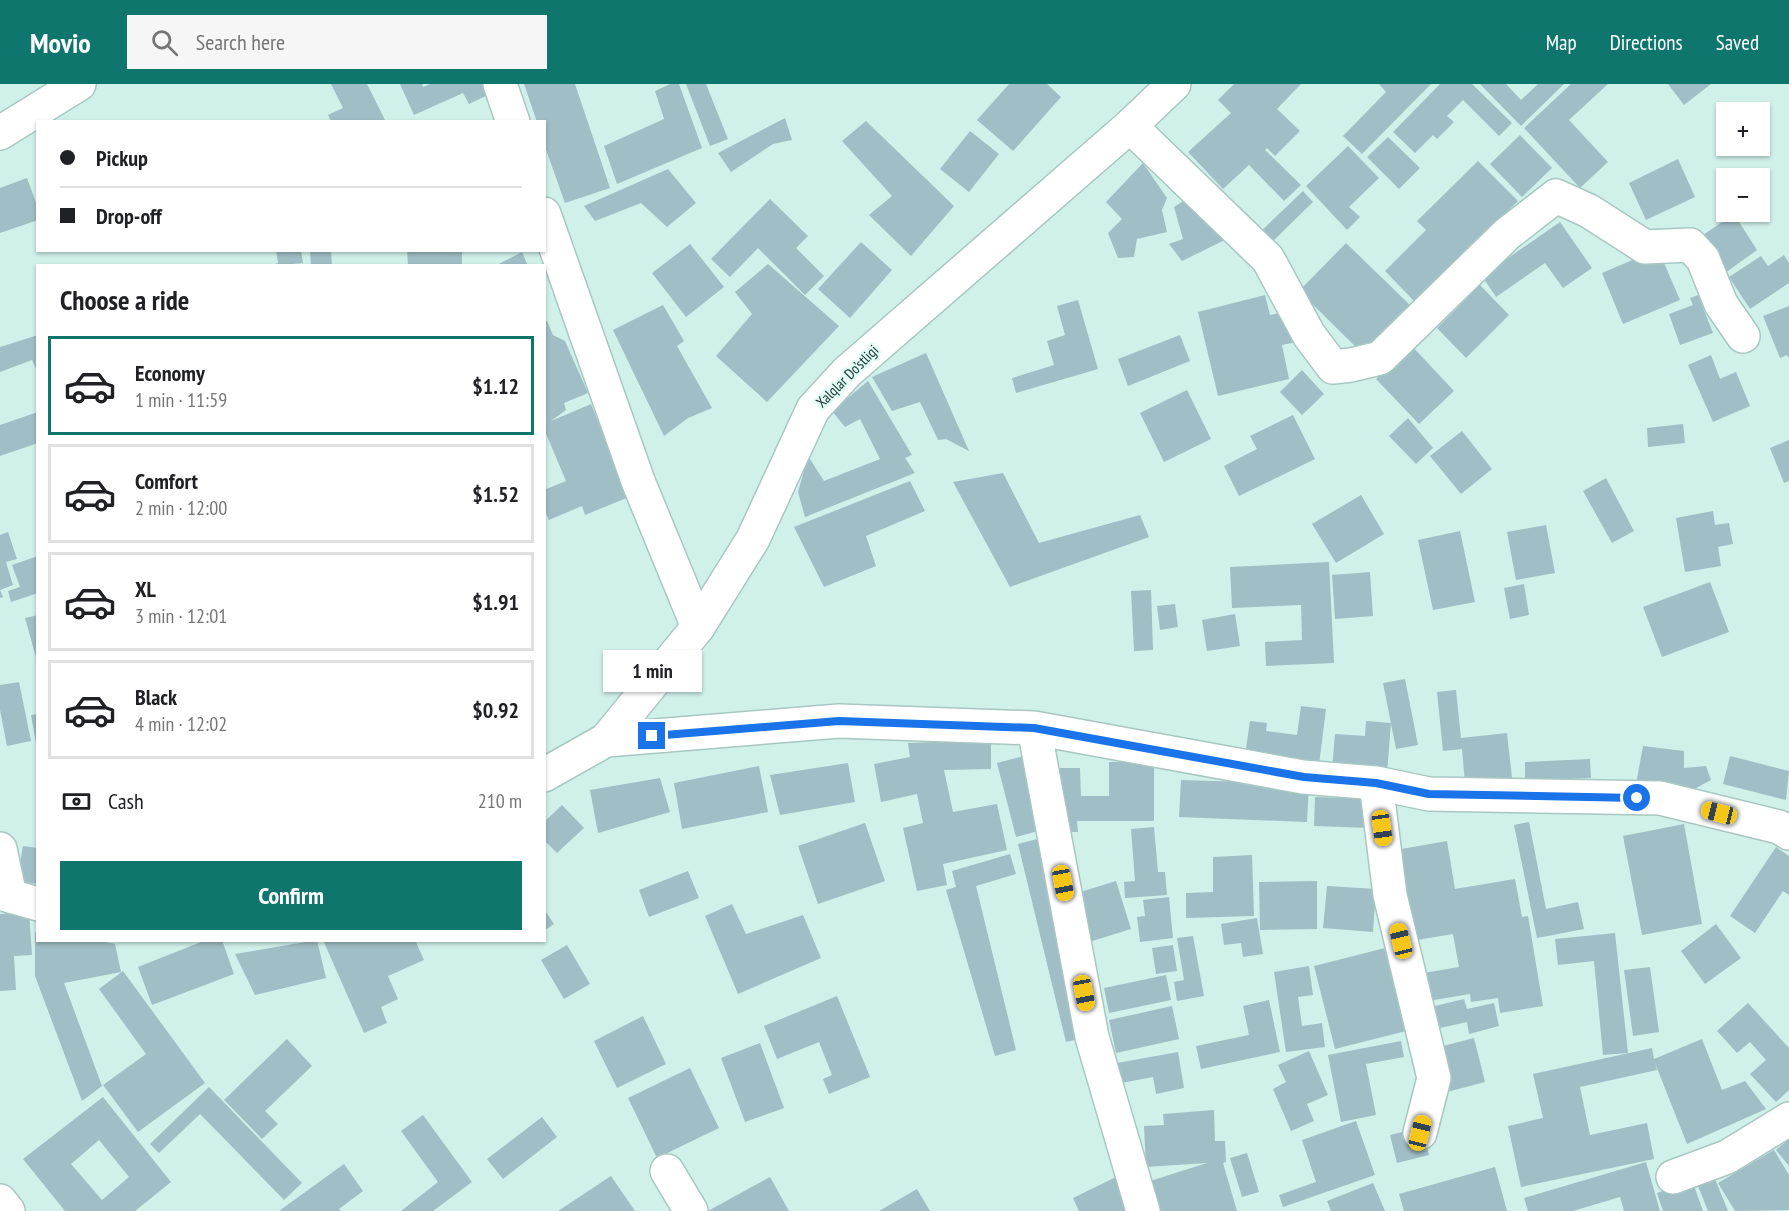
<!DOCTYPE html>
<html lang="en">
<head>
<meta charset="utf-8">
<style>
  :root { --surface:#fff; --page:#f6f6f6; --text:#202124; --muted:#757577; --line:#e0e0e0; --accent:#0f766e }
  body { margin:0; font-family:"PT Sans Narrow",sans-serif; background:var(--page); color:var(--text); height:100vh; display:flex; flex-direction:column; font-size:22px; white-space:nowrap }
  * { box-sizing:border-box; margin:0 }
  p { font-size:20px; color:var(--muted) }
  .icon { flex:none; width:33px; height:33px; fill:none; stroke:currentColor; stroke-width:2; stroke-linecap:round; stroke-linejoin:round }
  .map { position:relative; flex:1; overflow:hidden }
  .details { position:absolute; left:36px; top:180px; width:510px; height:678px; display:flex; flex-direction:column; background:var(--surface); border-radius:0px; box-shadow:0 2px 4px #0004 }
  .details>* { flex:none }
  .banner { position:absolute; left:36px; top:36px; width:510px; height:132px; border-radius:0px; box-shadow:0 2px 4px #0004; display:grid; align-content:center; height:132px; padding:0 24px; background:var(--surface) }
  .controls { position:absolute; left:1716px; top:18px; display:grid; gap:12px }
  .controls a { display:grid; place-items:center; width:54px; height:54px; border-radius:0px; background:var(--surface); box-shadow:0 2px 4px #0004; font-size:30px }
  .end { position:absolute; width:27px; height:27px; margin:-14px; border:8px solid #1a73e8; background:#fff; box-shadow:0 0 0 3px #fff }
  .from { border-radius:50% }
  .bubble { position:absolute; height:42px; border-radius:0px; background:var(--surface); box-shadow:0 2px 4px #0004; font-size:20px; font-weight:700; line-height:42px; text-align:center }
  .car { position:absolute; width:18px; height:36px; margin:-18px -9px; border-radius:8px; box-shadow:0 0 4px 2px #0007; background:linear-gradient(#f5c518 24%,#345 0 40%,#f5c518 0 76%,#345 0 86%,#f5c518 0) }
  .banner b { display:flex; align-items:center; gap:21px; height:57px; font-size:22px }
  .banner b+b { border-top:2px solid var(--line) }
  .banner i { width:15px; height:15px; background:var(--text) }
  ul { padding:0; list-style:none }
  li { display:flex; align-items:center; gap:18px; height:99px; margin:0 12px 9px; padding:0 12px; border:3px solid var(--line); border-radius:0px }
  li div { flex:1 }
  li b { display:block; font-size:22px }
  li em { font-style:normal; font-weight:700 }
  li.on { border-color:var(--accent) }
  li>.icon { width:54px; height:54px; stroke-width:1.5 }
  h2 { padding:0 24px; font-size:27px; line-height:72px }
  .pay { display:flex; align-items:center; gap:15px; height:66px; padding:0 24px; font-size:22px }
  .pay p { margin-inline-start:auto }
  .button { display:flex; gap:12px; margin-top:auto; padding:12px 24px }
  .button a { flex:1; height:69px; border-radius:0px; background:var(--accent); color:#fff; font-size:24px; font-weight:700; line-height:69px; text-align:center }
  header { display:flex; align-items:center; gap:36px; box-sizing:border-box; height:84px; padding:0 30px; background:var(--accent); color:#fff }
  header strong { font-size:28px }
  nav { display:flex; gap:33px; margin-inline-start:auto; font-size:21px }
  .search { width:420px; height:54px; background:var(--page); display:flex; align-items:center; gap:15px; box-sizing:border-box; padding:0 21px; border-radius:0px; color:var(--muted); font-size:22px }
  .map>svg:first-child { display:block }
</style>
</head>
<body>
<header>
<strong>Movio</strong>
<div class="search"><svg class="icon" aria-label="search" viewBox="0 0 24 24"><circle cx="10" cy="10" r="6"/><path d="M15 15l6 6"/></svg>Search here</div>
<nav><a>Map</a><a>Directions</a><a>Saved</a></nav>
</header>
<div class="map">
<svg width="1789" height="1127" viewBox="0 0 1789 1127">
  <rect width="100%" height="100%" fill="#d0f0ea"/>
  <path fill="#a0bec5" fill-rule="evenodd" d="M331,0H367L386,38H331L328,31L343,24Z
    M400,0H422L423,3L430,0H486L490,10L469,20L463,9L414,31Z
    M524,0H575L610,104L565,119L544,60V38H537Z
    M670,0H679L702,64L617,100L604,62L664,35L655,7Z
    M686,0H706L728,55L710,62Z
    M1009,0H1047L1061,13L1013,67L977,36Z
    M1234,0H1301L1277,25L1300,47L1275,72L1267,64L1265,66L1301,101L1284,117L1249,81L1223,105L1188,68L1231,29L1218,16Z
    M1379,0H1431L1362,70L1343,52L1386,8Z
    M1440,0H1472L1512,39L1499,52L1463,16L1447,32L1454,38L1437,55L1433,51L1415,69L1393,48Z
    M1480,0H1506L1521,16L1538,0H1564L1521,42Z
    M1571,0H1608L1569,36L1608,78L1580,104L1524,44Z
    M1668,0H1711L1684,21Z
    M785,34L792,56L773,60L731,88L718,69Z
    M866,37L954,122L911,172L869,131L892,112L842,57Z
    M970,47L999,70L969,108L940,85Z
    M1520,51L1552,84L1522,113L1490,80Z
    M1388,53L1420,84L1399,105L1367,73Z
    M1348,62L1379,94L1349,123L1360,133L1347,146L1306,102Z
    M1678,75L1695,113L1646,136L1629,99Z
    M1478,77L1518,117L1416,219L1385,187L1426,146L1417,137Z
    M1143,79L1167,114L1162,126L1167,148L1137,155L1134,173L1118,174L1108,149L1122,135L1106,118Z
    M668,85L696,119L667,143L641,119L595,137L584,122Z
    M27,94L38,124V136L0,149V104Z
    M1303,107L1313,118L1267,163L1256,152Z
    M1190,113L1233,152L1182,177L1169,160L1183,155L1174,123Z
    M770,115L808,152L796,164L824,192L805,211L758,164L730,193L711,175Z
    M1734,130L1757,166L1725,189L1700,153Z
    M1560,138L1592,184L1563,204L1545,179L1496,213L1482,192Z
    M861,158L892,186L850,234L818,205Z
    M1346,159L1410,221L1362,269L1299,207Z
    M690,160L724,203L686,233L652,189Z
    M1658,165L1680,216L1623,240L1602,189Z
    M276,166H301L303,179L270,182L278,179Z
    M310,166H331L332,182H311Z
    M407,166H462V182H408Z
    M522,168L528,182H495Z
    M1784,171L1789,179V199L1750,225L1729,193L1761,172L1768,182Z
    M768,180L839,242L767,318L716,272L752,230L735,208Z
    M1480,201L1509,231L1466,274L1437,244Z
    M1265,211L1270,231L1289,227L1296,258L1282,261L1289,295L1218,312L1198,228Z
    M1698,211L1713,249L1680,261L1669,230L1693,221L1690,214Z
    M1078,216L1098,285L1016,309L1012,294L1054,281L1047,257L1065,251L1057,222Z
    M663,221L684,257L677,262L712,324L688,334L664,352L613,246Z
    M1789,222V274L1787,271L1780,274L1763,232Z
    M544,237H547L553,251L565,257L588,309L564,319L566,326L551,337L591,320L629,413L585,431L582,422L549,436L544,426V406L566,397L544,345Z
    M38,251V289L32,276L0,288V263Z
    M1180,251L1190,277L1128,302L1118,275Z
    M1411,261L1454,307L1419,340L1376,295Z
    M926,269L969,367L946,355L938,356L920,318L892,327L872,293Z
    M1711,271L1720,295L1736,288L1750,322L1713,338L1688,281Z
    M1302,286L1324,310L1302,331L1280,308Z
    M868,297L912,371L905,374L915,389L805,433L798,408L808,372L824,397L880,375L860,335L845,343L832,327Z
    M1187,306L1211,355L1164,378L1140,329Z
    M38,328V359L0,372V341Z
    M1293,331L1315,375L1239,412L1224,382L1257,365L1250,352Z
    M1408,334L1433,364L1416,380L1389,352Z
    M1683,340L1685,359L1648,363L1647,344Z
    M1462,347L1492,385L1461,410L1430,372Z
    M1789,356V397L1784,399L1770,364Z
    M1003,389L1039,459L1140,431L1149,453L1010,503L953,398Z
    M1606,394L1634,447L1612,459L1583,407Z
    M910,397L925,427L866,452L876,482L824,503L794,443Z
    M1361,411L1384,450L1336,479L1312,440Z
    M1713,427L1715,441L1729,439L1733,460L1718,463L1721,482L1685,488L1676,434Z
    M1546,441L1555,489L1516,496L1507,448Z
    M1460,447L1475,518L1433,526L1418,456Z
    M8,448L17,475L6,478L13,501L0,506L3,513L0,514V451Z
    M38,472V509L11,518L8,507L20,503L12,481Z
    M1329,478L1334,579L1266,582L1265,558L1302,556L1301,521L1232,524L1230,483Z
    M1370,488L1373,532L1335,535L1332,491Z
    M1710,498L1729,548L1662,573L1643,523Z
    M1524,500L1529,531L1510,535L1504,504Z
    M1151,506L1153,566L1134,567L1131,507Z
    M1175,520L1178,543L1160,546L1157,522Z
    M1235,530L1240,562L1207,567L1202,536Z
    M38,531V577H37L25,534Z
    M1405,595L1418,661L1396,665L1383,599Z
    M19,598L31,657L7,662L0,626V601Z
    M1456,606L1461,654L1507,649L1512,694L1465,699L1462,665L1443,667L1437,608Z
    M1301,622L1326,625L1319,681L1245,671L1250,637L1267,639L1266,647L1297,651Z
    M38,630V659H36L31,631Z
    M1366,637L1391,639L1387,689L1332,685L1335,650L1365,652Z
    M991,656V685L944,686L953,728L997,720L1007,766L943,780L947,801L917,807L903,744L923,739L917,710L881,718L874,680L910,673L908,659Z
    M1643,662L1684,667V684L1706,682L1711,696L1689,708L1636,700Z
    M1024,672L1042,746L1016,753L997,679Z
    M1730,672L1789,687L1786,716L1723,700Z
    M1590,675L1591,694L1525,697V678Z
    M1109,678H1154V737H1077L1078,748H1055V684H1080L1081,712H1109Z
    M848,679L855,718L780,731L770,691Z
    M759,682L768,728L682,745L674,699Z
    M660,694L670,728L598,749L590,706Z
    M1181,696L1309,700L1307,738L1179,733Z
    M1315,713L1372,715L1370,744L1314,742Z
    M562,721L584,744L557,769L544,756V738Z
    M1529,738L1546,825L1578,818L1584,845L1537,854L1514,741Z
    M865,739L885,797L818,820L798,762Z
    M1684,740L1702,840L1642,851L1623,752Z
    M1154,743L1158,788H1165L1167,811L1125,814L1124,798L1135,797L1131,745Z
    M1041,754L1090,952L1066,958L1018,760Z
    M1447,757L1455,805L1515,795L1522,833L1528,832L1543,922L1500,929L1498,914L1471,918L1470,910L1422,918L1418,890L1459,883L1453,850L1405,858L1390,767Z
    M23,762L38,764V800L17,797Z
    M1776,763L1789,772V811L1783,807L1755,849L1730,832Z
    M1010,770L1016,790L976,802L1016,966L995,972L946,806L956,803L952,787Z
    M1252,771L1254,832L1186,834V809L1213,808V773Z
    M688,787L699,814L649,833L639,806Z
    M1116,797L1131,845L1089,858L1074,810Z
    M1317,797V845L1260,846L1259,798Z
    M1327,802L1376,805L1373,848L1323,844Z
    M1169,813L1173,854L1140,858L1137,833L1145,832L1143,816Z
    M732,820L746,850L803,831L821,874L738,910L705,832Z
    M544,825L554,840L544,847Z
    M29,828L32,871L14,872L16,906L0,907V830Z
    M1257,834L1263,870L1243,873L1241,859L1224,861L1221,840Z
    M1716,840L1741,874L1705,900L1681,867Z
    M35,848L38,849V856H93L115,860L121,888L64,899L102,1002L82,1017L35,892Z
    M1615,849L1628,969L1603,971L1594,877L1558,881L1555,855Z
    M1193,852L1204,912L1177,917L1174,898L1184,896L1177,854Z
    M206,856H222L234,890L152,921L138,883Z
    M317,856L326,894L255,911L235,870Z
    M323,856H415L424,876L388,892L398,915L381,923L387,939L364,949Z
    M567,861L590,900L564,915L541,876Z
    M1173,861L1177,887L1156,890L1152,864Z
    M1389,863L1410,946L1335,965L1314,882Z
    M1309,882L1313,911L1298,913L1302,942L1322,939L1325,963L1286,968L1274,888Z
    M1650,883L1659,948L1633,952L1624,886Z
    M123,887L205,999L138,1048L103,1001L146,970L99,905Z
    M1166,891L1171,916L1109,929L1104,904Z
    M837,912L870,993L829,1010L823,995L832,991L819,958L777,975L764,942Z
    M1464,915L1467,925L1494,919L1499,942L1469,950L1467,938L1440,944L1435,922Z
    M1269,916L1280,968L1201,985L1196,962L1249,951L1243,922Z
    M1748,919L1789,964V1006L1776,1018L1750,990L1766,976L1750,958L1737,969L1717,947Z
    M1172,922L1179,955L1116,969L1109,936Z
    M643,932L666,980L617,1004L594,957Z
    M1474,954L1485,998L1447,1008L1436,964Z
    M287,955L312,982L265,1027L278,1040L262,1055L224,1016Z
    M1702,955L1722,1006L1745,997L1766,1025L1687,1060L1655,979L1657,986L1580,1003L1590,1051L1647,1039L1654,1075L1521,1103L1508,1042L1543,1034L1533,990L1652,964L1654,975Z
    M1401,957L1404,973L1366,980L1376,1031L1341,1038L1328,971Z
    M760,959L784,1024L745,1038L721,974Z
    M1309,967L1328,1011L1307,1020L1314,1037L1291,1047L1273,1005L1286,998L1278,981Z
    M1178,968L1184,1004L1156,1010L1153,993L1121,999L1117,979Z
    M690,984L719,1044L657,1074L628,1014Z
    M209,1003L302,1099L284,1116L200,1030L159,1069L150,1060Z
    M103,1013L171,1098L135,1127H65L23,1075ZM99,1056L129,1093L102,1116L71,1080Z
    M1214,1026L1215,1057H1225L1226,1078L1223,1079L1237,1127H1156L1147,1098L1207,1079L1146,1083L1144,1042L1164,1041L1163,1030Z
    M423,1031L472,1098L433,1127H401L438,1098L401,1047Z
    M542,1033L557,1053L503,1095L487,1075Z
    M1356,1037L1375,1091L1283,1123L1279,1111L1316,1098L1302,1056Z
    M1423,1043L1429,1071L1397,1079L1390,1051Z
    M1789,1055V1082L1776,1066Z
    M1774,1066L1789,1091V1126L1735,1127L1718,1099Z
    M1247,1069L1259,1108L1242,1113L1230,1074Z
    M1646,1078L1660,1127H1624L1620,1113L1573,1127H1528L1524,1114Z
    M344,1080L363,1107L339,1125L341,1127H279Z
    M1495,1083L1507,1127H1404L1399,1110Z
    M1713,1090L1728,1127H1708L1696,1097Z
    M611,1092L635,1127H558Z
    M770,1093L789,1127H708Z
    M1116,1093L1132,1127H1079L1073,1114Z
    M1692,1096L1703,1127H1663L1657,1109Z
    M1373,1099L1385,1127H1331L1327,1117Z
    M917,1105L930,1127H879Z"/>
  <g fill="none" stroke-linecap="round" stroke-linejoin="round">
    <g stroke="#a8c7c2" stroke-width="36">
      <path id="minor" d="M500,0L513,38
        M1130,42L1268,175L1309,251L1333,283L1351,281L1380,274L1507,150L1556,112L1589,127L1645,163L1690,161L1703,175L1721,220L1743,252
        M0,49L79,0
        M544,130L638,397L698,543
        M1034,644L1092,953L1143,1127
        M606,656L839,637L1034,644L1303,693L1376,699L1429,710L1660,714L1779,743L1789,749
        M1376,699L1390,811L1434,994L1420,1049
        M0,765L10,812
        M667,1087L691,1127
        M1673,1093L1727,1073L1789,1035"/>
    </g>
    <g stroke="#a8c7c2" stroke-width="36">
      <path id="major" d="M544,691L606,656L698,543L753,455L813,325L847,288L1130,42L1174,0
        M0,809L38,820
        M0,1117L8,1127"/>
    </g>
    <use href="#minor" stroke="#fff" stroke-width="33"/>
    <use href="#major" stroke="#fff" stroke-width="33"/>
  </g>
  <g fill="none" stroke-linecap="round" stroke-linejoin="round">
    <path stroke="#1a73e8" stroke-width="8" d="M652,652L839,637L1034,644L1304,693L1376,699L1429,710L1637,714"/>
  </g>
  <g text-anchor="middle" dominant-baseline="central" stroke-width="4.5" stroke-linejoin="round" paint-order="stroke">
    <g font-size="15" fill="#24302e" stroke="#ddfdf7">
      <text transform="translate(847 292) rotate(-45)">Xalqlar Do’stligi</text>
    </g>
  </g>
</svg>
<div class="controls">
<a>+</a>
<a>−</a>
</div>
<i class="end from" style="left:1637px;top:714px"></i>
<i class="end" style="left:652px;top:652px"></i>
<div class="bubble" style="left:603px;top:566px;width:99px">1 min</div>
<i class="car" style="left:1719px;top:729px;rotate:284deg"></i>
<i class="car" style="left:1382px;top:744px;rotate:172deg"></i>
<i class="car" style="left:1063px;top:799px;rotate:169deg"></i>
<i class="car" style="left:1401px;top:857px;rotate:346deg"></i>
<i class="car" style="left:1084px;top:909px;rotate:169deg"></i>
<i class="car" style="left:1420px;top:1049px;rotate:14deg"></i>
<div class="banner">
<b><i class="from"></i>Pickup</b>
<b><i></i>Drop-off</b>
</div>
<section class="details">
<h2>Choose a ride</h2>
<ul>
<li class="on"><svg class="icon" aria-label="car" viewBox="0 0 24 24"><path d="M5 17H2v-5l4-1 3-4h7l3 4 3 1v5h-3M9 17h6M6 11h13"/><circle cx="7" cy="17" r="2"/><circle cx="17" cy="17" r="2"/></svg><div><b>Economy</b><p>1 min · 11:59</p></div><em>$1.12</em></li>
<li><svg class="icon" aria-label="car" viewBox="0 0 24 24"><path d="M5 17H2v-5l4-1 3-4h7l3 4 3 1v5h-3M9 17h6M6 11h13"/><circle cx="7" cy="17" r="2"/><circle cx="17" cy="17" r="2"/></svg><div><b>Comfort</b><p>2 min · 12:00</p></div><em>$1.52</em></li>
<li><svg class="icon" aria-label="car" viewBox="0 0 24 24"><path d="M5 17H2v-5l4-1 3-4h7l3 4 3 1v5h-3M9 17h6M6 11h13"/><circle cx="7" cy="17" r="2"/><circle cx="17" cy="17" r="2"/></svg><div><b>XL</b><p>3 min · 12:01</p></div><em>$1.91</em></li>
<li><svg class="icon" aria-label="car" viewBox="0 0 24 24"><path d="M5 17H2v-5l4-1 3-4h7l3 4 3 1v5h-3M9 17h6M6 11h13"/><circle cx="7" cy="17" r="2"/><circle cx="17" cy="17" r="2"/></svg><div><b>Black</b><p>4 min · 12:02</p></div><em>$0.92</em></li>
</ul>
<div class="pay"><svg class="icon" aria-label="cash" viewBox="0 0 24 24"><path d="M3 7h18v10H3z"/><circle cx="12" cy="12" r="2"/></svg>Cash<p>210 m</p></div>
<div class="button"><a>Confirm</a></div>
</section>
</div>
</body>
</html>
